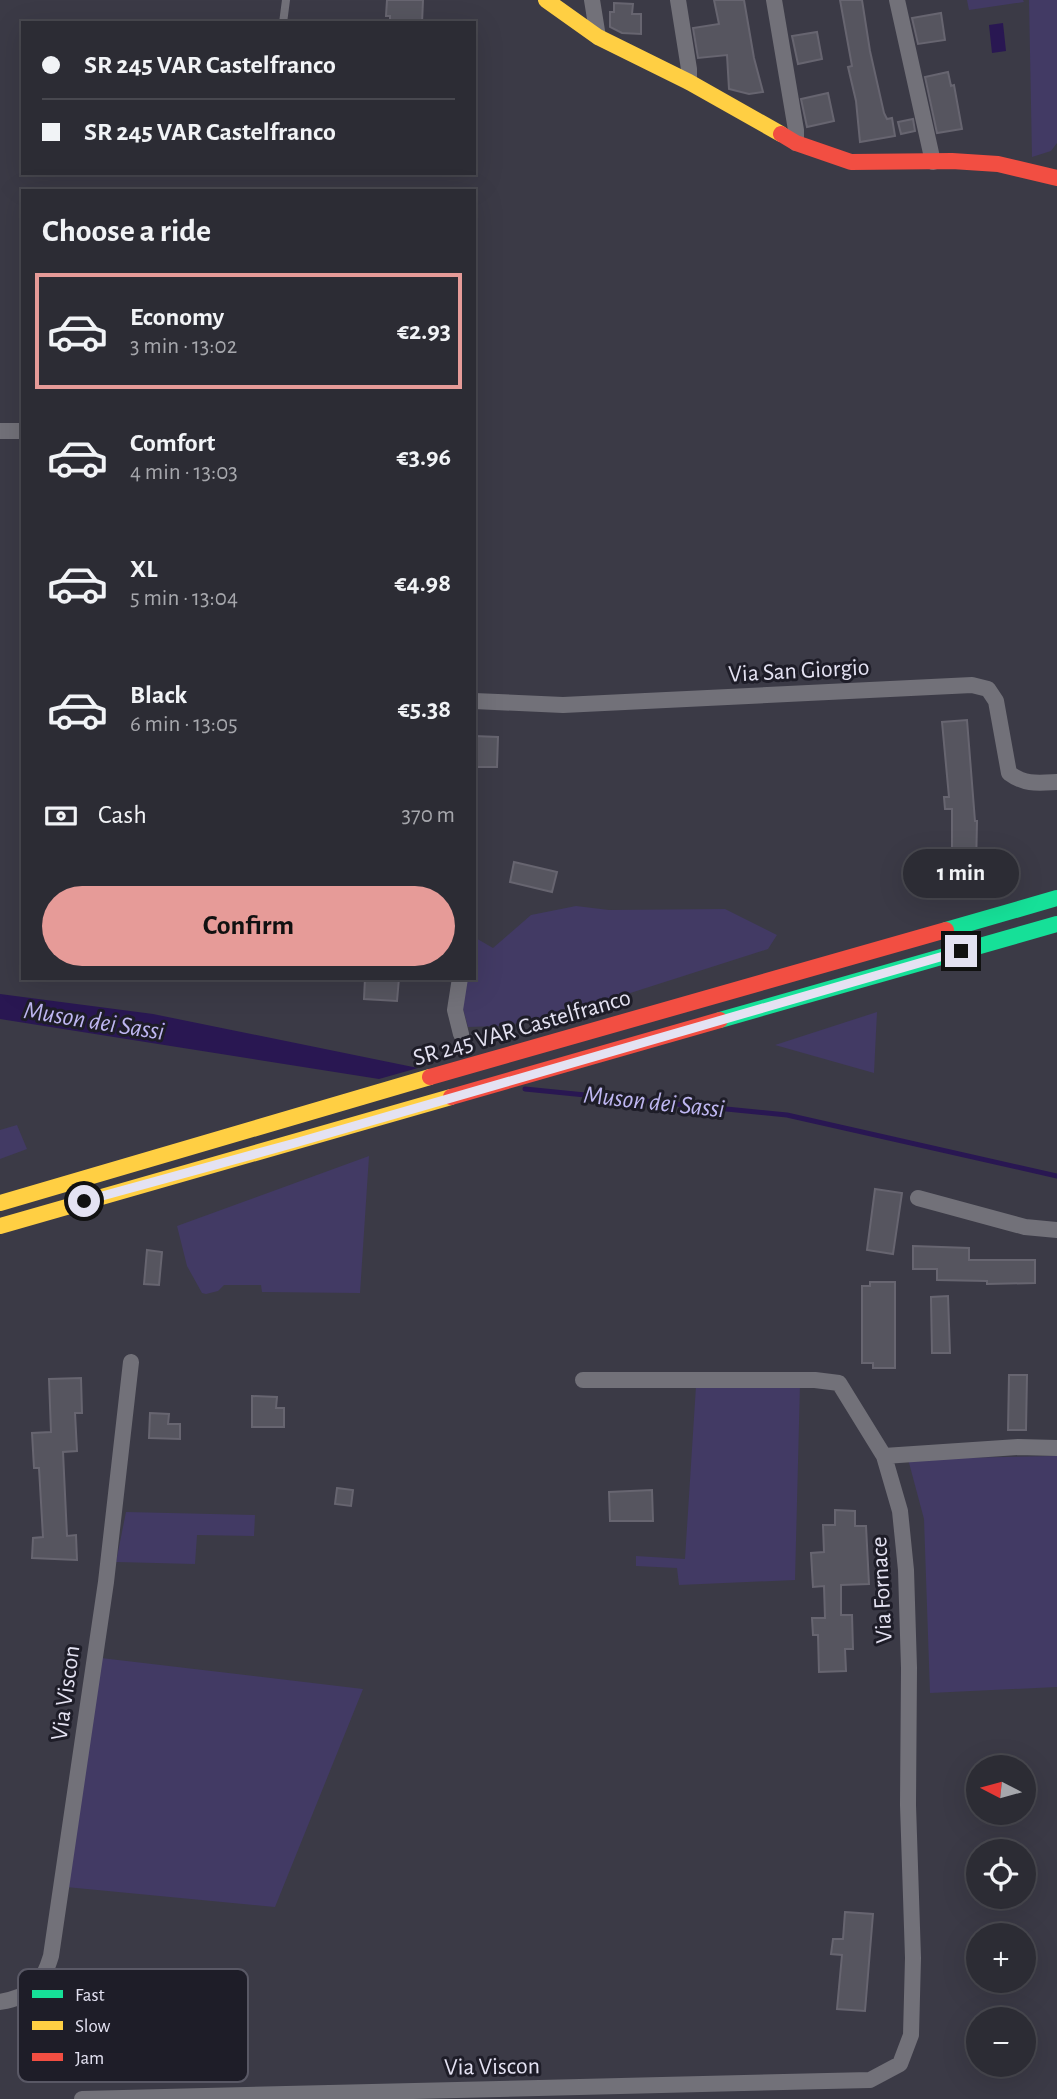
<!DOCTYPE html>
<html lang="en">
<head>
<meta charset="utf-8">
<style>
  :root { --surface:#2c2c34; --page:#34343c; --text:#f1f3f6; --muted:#a6a7ac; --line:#48484f; --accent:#e69b98 }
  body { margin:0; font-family:"Alegreya Sans",sans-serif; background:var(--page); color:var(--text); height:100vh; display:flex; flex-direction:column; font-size:26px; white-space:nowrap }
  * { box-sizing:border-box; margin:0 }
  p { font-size:23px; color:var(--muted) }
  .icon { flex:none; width:38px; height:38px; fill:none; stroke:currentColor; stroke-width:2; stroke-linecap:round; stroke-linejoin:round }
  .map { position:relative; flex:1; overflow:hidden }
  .drawer { position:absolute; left:21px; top:189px; width:455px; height:791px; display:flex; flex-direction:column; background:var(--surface); border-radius:0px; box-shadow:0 7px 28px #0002,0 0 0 2px var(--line) }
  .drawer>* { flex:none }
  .top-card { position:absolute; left:21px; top:21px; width:455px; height:154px; border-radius:0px; box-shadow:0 7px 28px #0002,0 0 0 2px var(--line); display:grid; align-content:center; height:154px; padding:0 21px; background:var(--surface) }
  .needle { width:46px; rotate:276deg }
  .buttons { position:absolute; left:966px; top:1755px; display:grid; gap:14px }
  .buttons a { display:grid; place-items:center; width:70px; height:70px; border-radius:50%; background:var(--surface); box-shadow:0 7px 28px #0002,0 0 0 2px var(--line); font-size:35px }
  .end { position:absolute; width:32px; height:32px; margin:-16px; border:9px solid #e4e2f2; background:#111; box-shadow:0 0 0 4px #111 }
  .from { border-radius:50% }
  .bubble { position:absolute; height:49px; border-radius:24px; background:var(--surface); box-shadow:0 7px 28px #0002,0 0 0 2px var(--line); font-size:23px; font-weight:600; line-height:49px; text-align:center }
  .top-card b { display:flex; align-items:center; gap:24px; height:66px; font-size:26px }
  .top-card b+b { border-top:2px solid var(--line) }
  .top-card i { width:18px; height:18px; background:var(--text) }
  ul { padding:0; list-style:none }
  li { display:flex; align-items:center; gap:21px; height:116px; margin:0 14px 10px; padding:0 7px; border:4px solid transparent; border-radius:0px }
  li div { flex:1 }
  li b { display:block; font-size:26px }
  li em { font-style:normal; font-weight:600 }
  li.current { border-color:var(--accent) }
  li>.icon { width:63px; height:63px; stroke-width:1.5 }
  h2 { padding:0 21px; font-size:32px; line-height:84px }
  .pay { display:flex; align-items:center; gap:18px; height:77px; padding:0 21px; font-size:26px }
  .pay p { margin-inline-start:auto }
  .button { display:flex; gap:14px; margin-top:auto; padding:14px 21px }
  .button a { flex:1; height:80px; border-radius:42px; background:var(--accent); color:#111; font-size:28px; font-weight:600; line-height:80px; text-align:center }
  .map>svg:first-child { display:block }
</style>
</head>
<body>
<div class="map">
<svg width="1057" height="2099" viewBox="0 0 1057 2099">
  <rect width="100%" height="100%" fill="#3b3a46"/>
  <path fill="#423a64" d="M967,0H1023L1024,2L969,10Z
    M1029,0H1057V143L1051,151L1032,157Z
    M576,906L609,910L725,909L777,935L768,949L549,1019L499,1026L468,1027L463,1009L465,978H474V937L493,948L531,915Z
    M877,1012L874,1073L775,1045Z
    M17,1125L27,1149L0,1159V1130Z
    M369,1156L360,1293L262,1292L261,1285H224L218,1291L206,1294L202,1293L187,1266L177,1226Z
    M800,1384L795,1580L679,1585L677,1568L636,1566V1556L685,1559L696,1386Z
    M1057,1456V1687L930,1693L924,1519L908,1459Z
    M126,1512L255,1515L254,1536L197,1535L195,1564L116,1562Z
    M101,1658L363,1689L275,1907L66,1887Z"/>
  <path fill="#291752" d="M1003,23L1006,51L992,53L989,25Z
    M0,994L153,1014L418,1068L379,1079L0,1019Z"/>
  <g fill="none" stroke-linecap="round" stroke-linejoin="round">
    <path stroke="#291752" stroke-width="5" d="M525,1089L787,1115L1057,1176"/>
  </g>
  <path fill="#56555f" stroke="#676570" stroke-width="2" d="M387,0H423L422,23H390V16H386Z
    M714,0H744L754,58L763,92L749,94L729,89L727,55L698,58L693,28L719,24Z
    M840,0H862L870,51L884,113L887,119L892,118L895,136L860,142L856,101L848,67L852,66Z
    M614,3L633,4L632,14H641V34L622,33L610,27V12H614Z
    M941,13L945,40L918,44L912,18Z
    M817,32L822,59L798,64L792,36Z
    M948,72L951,86L954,85L962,129L937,133L925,77Z
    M828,93L834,121L807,127L801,99Z
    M913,119L915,131L901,134L898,122Z
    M967,720L975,821H977L976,869H952V809H945L944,797H949L942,722Z
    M474,736L498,737L497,767H474Z
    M514,862L557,872L552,892L510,882Z
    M365,978H399L397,1001L364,999Z
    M875,1189L902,1193L893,1254L867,1250Z
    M913,1246L969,1248V1260H1035V1283L987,1284V1281L937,1280V1269H913Z
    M147,1250L162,1252L159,1285L144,1284Z
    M870,1282H895V1368H873V1363H862V1286H870Z
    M948,1296L950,1353H932L931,1297Z
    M1009,1375H1027L1026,1430H1008Z
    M81,1378L82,1413H75L77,1451L63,1452L67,1536L76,1535L77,1560L32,1558L33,1538L43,1537L39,1468H34L32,1433L51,1432L49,1379Z
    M252,1396L277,1397L276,1408H284V1427H252Z
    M150,1413L169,1414L168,1424H180V1439L149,1438Z
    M337,1488L353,1490L351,1506L335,1504Z
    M652,1490L653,1521H610L609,1492Z
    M835,1510L855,1511V1526H866L869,1584L841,1585V1615H852L853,1649H845L846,1671L819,1672L818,1635H813L812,1618H825L824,1586L813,1587L811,1553L824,1552L823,1525H835Z
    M845,1912L873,1914L865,2011L837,2009L842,1955L831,1954L833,1939H843Z"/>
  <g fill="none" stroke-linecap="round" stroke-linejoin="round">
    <path stroke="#727179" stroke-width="8" d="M283,23L286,0"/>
    <path stroke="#727179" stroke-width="16" d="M592,0L598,37
      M678,0L689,69V82
      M774,0L796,130V143
      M897,0L933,162
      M0,431H23
      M474,701L563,705L972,685L988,689L996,701L1009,773C1025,785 1038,783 1057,782
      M460,978L455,1010L461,1034
      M918,1198L1025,1227L1057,1230
      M884,1456L1018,1447L1057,1448
      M0,2002C32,1996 42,1986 51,1956L106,1582L131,1362
      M82,2099L870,2080L900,2064L911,2035L913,1958L908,1805L909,1668L906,1570L900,1511L884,1456L839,1383L815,1380H583"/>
    <path stroke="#16e098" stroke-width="16" d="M946,930L1057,898
      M720,1020L1057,924"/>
    <path stroke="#ffcf43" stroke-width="16" d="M546,0L598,37L689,82L781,134
      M0,1203L430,1077
      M0,1226L451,1097"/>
    <path stroke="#f24e42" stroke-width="16" d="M781,134L796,143L851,162L952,161L998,164L1057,178
      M430,1077L946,930
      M451,1097L720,1020"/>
  </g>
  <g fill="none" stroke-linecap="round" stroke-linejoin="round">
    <path stroke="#e4e2f2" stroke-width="9" d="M84,1201L295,1143L961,951"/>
  </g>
  <g text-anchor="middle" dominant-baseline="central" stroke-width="6" stroke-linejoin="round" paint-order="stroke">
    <g font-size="24" fill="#e4e2f2" stroke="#1e1d28">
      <text transform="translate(799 671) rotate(-3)">Via San Giorgio</text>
      <text transform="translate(522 1028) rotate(-16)">SR 245 VAR Castelfranco</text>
      <text transform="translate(882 1590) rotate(-93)">Via Fornace</text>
      <text transform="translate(66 1693) rotate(-82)">Via Viscon</text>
      <text transform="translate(492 2067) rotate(-1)">Via Viscon</text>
    </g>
    <g font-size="26" font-style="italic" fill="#beb6f1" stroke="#1e1d28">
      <text transform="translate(94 1021) rotate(9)">Muson dei Sassi</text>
      <text transform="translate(654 1102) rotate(6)">Muson dei Sassi</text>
    </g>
  </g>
  <rect x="18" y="1969" width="230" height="113" rx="10" fill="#1e1d28" stroke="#595865" stroke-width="2"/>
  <rect x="32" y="1990" width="31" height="8" fill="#16e098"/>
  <rect x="32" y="2021" width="31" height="9" fill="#ffcf43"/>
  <rect x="32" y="2053" width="31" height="8" fill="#f24e42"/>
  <g font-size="19" fill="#e4e2f2">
    <text x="75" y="2001">Fast</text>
    <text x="75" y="2032">Slow</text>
    <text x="75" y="2064">Jam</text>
  </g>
</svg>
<div class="buttons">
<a><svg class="needle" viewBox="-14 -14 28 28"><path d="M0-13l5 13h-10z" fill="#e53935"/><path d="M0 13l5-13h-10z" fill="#a6a7ac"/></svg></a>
<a><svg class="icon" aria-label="locate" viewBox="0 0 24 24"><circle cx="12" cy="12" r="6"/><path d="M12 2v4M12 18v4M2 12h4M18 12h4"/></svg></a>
<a>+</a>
<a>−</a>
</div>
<i class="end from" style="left:84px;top:1201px"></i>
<i class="end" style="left:961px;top:951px"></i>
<div class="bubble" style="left:903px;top:849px;width:116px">1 min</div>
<div class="top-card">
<b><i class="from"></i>SR 245 VAR Castelfranco</b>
<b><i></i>SR 245 VAR Castelfranco</b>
</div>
<section class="drawer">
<h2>Choose a ride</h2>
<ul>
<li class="current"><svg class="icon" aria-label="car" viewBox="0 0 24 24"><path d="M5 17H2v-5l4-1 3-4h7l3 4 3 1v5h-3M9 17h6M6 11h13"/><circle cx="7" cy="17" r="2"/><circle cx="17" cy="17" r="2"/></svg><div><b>Economy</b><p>3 min · 13:02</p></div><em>€2.93</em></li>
<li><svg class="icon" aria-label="car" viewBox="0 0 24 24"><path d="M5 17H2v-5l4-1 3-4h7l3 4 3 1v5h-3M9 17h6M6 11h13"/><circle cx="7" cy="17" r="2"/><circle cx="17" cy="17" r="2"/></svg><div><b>Comfort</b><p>4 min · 13:03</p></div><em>€3.96</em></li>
<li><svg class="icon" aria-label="car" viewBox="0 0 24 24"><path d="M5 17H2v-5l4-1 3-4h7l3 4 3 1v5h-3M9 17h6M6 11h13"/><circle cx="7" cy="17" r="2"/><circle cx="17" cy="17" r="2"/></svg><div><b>XL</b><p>5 min · 13:04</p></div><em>€4.98</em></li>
<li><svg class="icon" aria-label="car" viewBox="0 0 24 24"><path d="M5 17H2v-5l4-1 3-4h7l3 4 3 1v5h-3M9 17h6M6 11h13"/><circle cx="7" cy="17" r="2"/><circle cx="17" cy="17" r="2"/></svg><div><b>Black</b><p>6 min · 13:05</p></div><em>€5.38</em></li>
</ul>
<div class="pay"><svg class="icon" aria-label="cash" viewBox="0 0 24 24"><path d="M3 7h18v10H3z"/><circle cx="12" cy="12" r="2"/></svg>Cash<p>370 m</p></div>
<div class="button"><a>Confirm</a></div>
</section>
</div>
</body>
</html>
